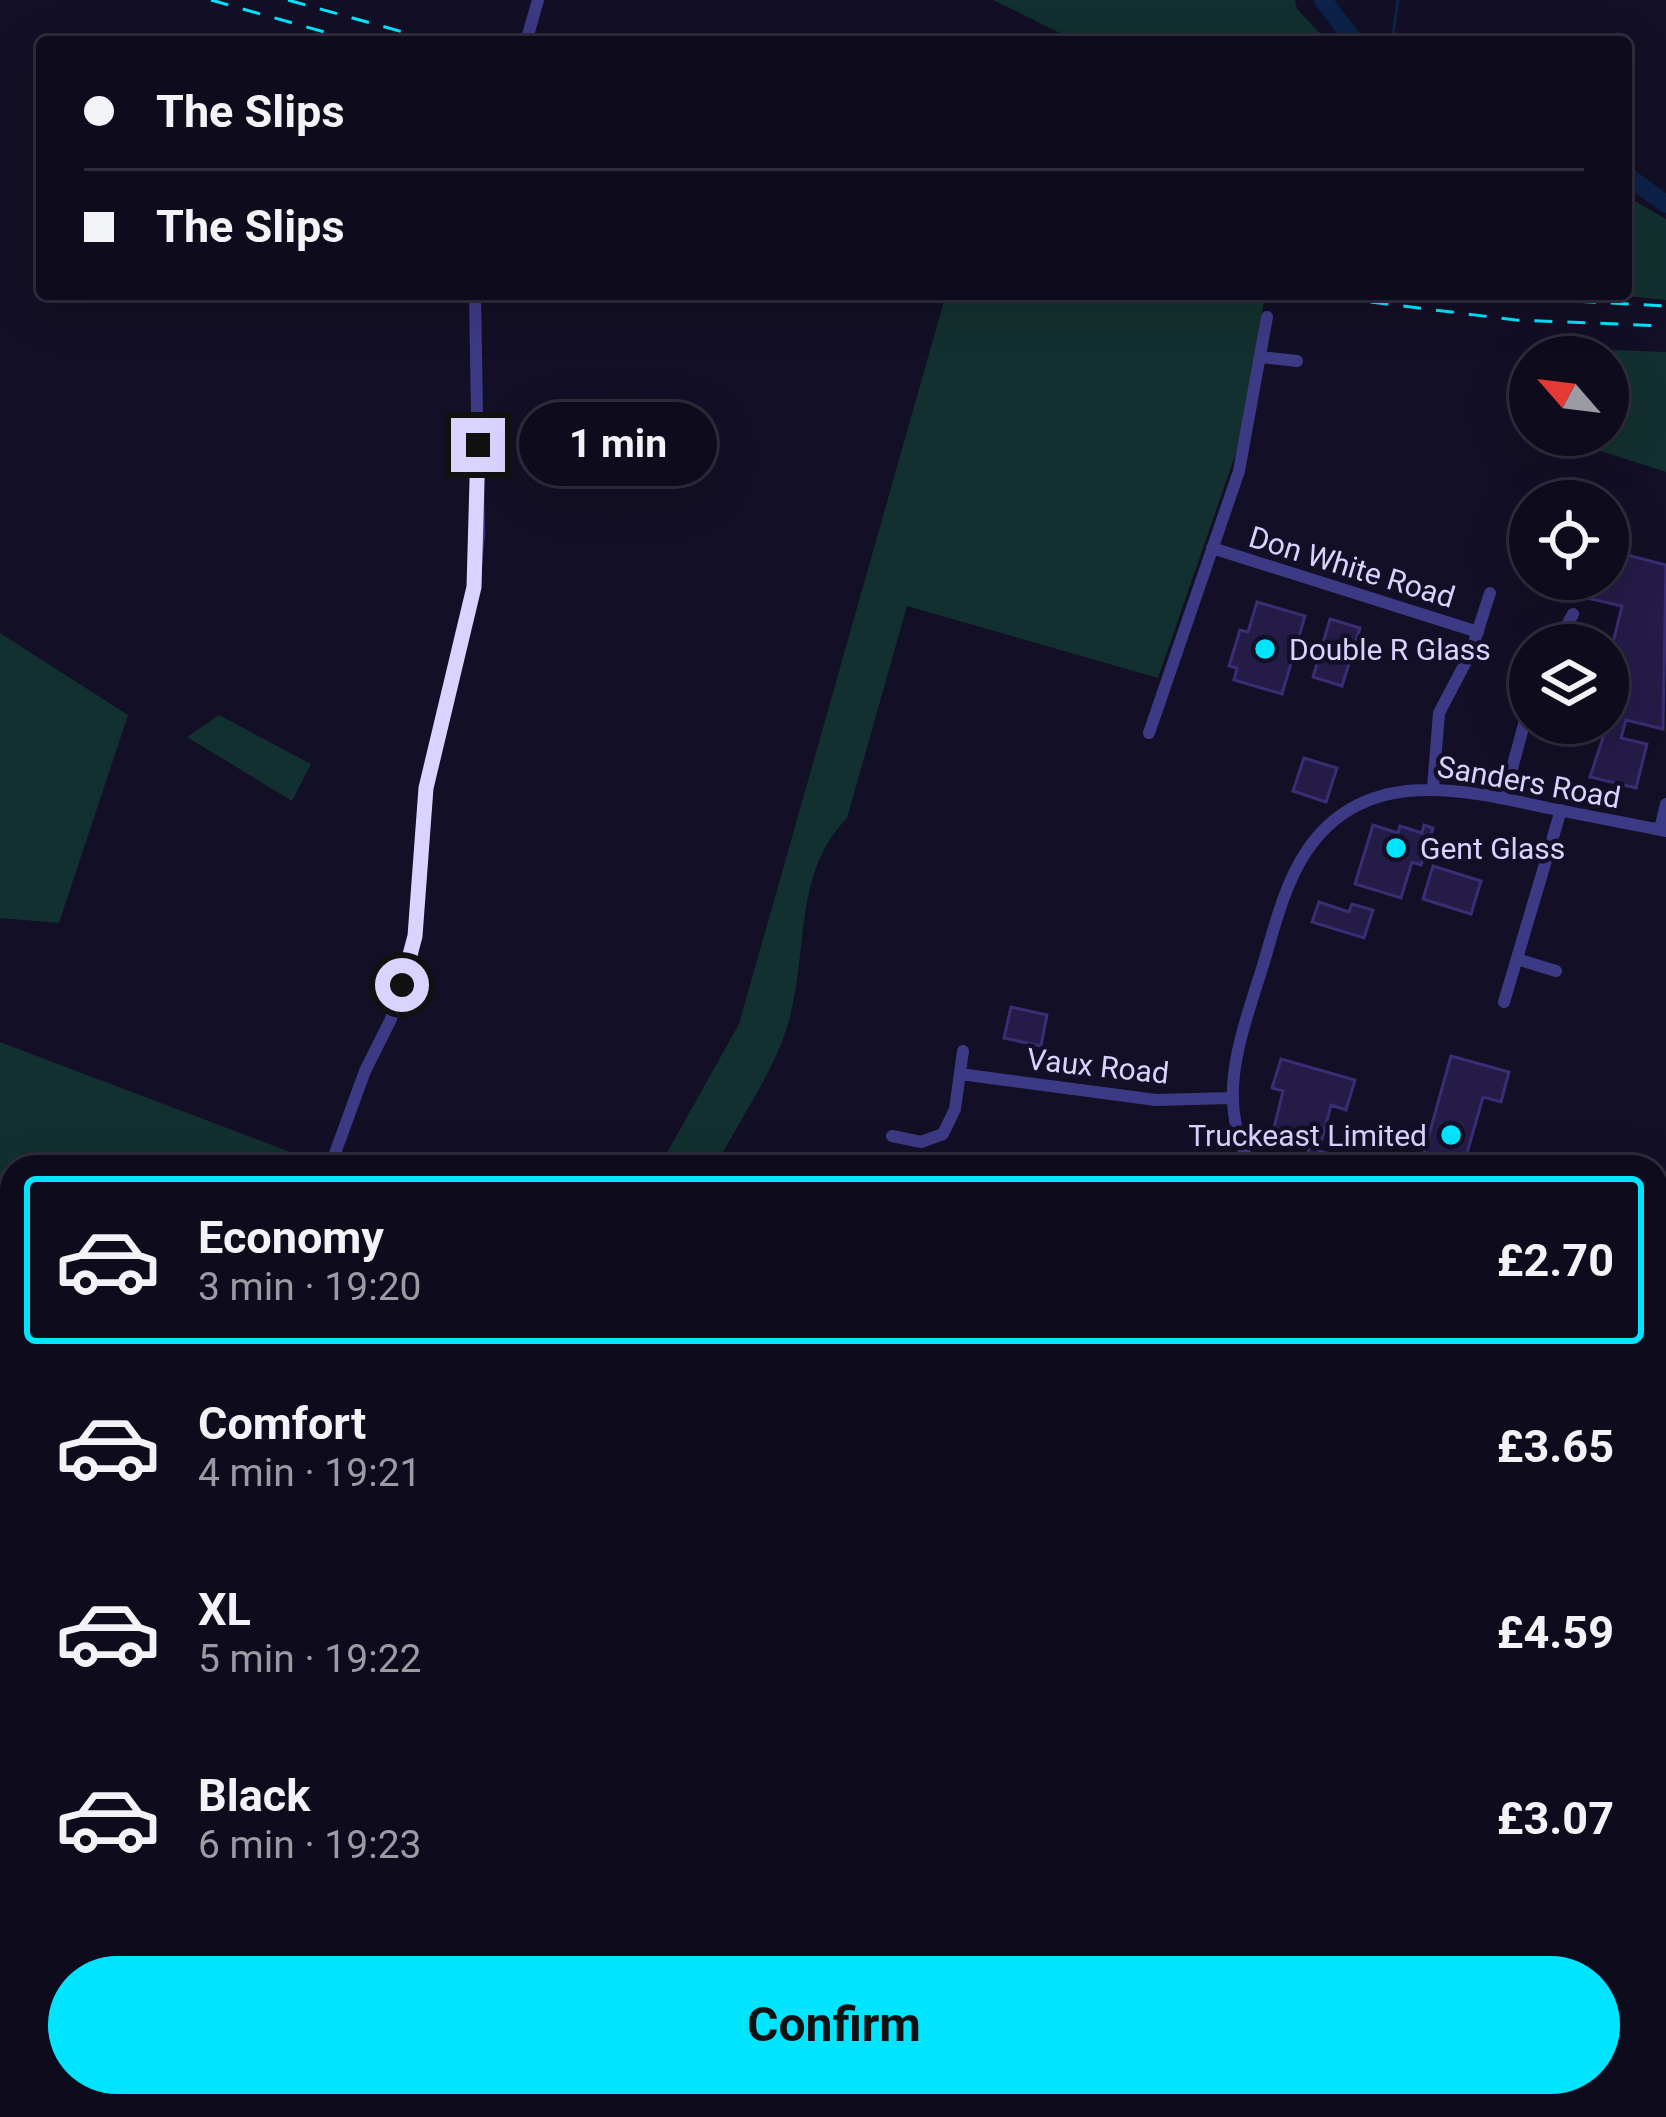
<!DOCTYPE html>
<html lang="en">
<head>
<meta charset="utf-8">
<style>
  :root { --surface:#0e0b1c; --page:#171425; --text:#f1f3f6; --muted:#9b9ba3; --line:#2e2b3b; --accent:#00e5ff }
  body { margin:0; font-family:Roboto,sans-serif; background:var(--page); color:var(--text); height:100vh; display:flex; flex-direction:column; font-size:45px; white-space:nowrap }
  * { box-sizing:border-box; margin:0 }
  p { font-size:39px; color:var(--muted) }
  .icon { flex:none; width:66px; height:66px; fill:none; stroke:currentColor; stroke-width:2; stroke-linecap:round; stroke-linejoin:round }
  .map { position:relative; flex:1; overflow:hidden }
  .sheet { position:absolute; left:0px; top:1155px; width:1668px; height:963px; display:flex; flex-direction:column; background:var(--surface); border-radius:36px 36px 0 0; box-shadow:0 12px 48px #0002,0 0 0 3px var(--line) }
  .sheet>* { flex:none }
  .guide { position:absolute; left:36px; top:36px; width:1596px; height:264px; border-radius:12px; box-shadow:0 12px 48px #0002,0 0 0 3px var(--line); display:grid; align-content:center; height:264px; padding:0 48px; background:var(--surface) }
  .needle { width:78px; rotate:298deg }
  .fabs { position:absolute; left:1509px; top:336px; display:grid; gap:24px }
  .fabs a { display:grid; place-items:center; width:120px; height:120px; border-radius:50%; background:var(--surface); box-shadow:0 12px 48px #0002,0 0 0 3px var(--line); font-size:60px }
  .end { position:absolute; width:54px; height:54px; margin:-27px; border:15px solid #d9d4ff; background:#111; box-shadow:0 0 0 6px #111 }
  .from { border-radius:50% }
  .bubble { position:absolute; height:84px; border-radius:42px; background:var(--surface); box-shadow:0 12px 48px #0002,0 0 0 3px var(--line); font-size:39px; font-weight:700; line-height:84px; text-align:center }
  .guide b { display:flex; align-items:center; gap:42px; height:114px; font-size:45px }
  .guide b+b { border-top:3px solid var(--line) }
  .guide i { width:30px; height:30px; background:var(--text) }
  ul { padding:21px 0 0; list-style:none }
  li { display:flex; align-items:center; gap:36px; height:168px; margin:0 24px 18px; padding:0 24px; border:6px solid transparent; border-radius:12px }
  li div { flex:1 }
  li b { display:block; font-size:45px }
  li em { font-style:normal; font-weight:700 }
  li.active { border-color:var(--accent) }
  li>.icon { width:108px; height:108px; stroke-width:1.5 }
  .primary-button { display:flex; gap:24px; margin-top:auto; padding:24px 48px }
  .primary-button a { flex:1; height:138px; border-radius:72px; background:var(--accent); color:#111; font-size:48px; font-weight:700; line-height:138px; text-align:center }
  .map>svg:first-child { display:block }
</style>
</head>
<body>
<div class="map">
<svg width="1666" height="2117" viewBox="0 0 1666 2117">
  <rect width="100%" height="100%" fill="#130f26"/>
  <path fill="#12302f" d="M993,0H1295L1297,9L1328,42H1078Z
    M1626,196L1666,219V300L1608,294H1626Z
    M946,294H1235L1264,301L1238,447L1158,678L907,606L847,818C791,876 810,955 787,1027C772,1075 738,1122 715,1167H659L739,1024Z
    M1593,349L1666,352V472L1570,441L1572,435H1608V357H1591Z
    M0,633L128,715L59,923L0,918Z
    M219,715L311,764L292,801L187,737Z
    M0,1042L330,1167H12V2106H45L35,2117H0Z
    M1666,1547V1978L1656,1973V1604Z"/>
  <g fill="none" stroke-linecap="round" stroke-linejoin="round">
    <path stroke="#0c2248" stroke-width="3" d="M1392,42L1398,0
      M1656,1888L1666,1894
      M1421,2117L1422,2106"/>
    <path stroke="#0c2248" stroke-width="18" d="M1323,0L1355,42
      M1626,175L1666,204"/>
  </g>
  <path fill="#241b47" stroke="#3b2d73" stroke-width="3" d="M1608,550L1666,565L1663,729L1626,720L1621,738L1647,744L1636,788L1590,777L1610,716L1608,663L1622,606L1574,595L1578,579H1608Z
    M1257,602L1305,616L1282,694L1234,680L1237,668L1229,666L1240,630L1248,632Z
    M1330,619L1360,628L1342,686L1313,677Z
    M1304,758L1337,768L1326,802L1293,791Z
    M1373,825L1398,833L1400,826L1422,833L1424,825L1433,828L1421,865L1412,862L1401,898L1355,884Z
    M1433,866L1481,881L1471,914L1423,899Z
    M1319,902L1349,912L1352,904L1373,910L1364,938L1312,922Z
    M1011,1007L1047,1015L1041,1046L1004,1038Z
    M1451,1056L1509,1072L1501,1102L1483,1097L1463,1167H1420Z
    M1281,1059L1355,1080L1346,1110L1331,1105L1319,1151L1333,1155L1329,1167H1304L1312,1138L1274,1128L1283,1091L1272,1088Z"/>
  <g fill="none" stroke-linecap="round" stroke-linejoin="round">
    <path stroke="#3d3a85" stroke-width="12" d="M526,42L538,0
      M1261,357L1297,361
      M1212,548L1478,632
      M1556,645L1573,614
      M1149,733L1239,471L1267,317
      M1433,788L1439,713L1471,652L1490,593
      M1504,798L1530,702
      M1660,829L1666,804
      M1517,959L1556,971
      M1504,1002L1561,810
      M960,1074L1156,1100L1230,1098
      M892,1136L921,1142L943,1134L955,1109L963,1051
      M330,1167L365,1071L391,1019L415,936L426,788L474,587L479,534L475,294
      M1252,1167C1216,1104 1238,1045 1258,981C1272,939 1281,890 1306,852C1363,765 1462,789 1548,808C1588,816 1627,823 1666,831
      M1663,1999L1659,2055H1666
      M65,2117L74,2106"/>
    <path stroke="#3d3a85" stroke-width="15" d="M1560,2108L1624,2117"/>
    <path stroke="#c25bff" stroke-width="21" d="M1666,1308L1660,1328L1666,1345
      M1656,1551L1666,1493
      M1558,2117L1560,2106"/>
    <path stroke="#00e5ff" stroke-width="3" stroke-dasharray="18 15" stroke-linecap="butt" d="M211,0L360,42
      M288,0L439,42
      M1305,294L1516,320L1666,326
      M1446,294L1666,306"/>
  </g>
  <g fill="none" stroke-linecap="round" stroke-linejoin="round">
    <path stroke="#d9d4ff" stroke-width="15" d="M402,985L415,936L426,788L474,587L478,445"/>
  </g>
  <g fill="#00e5ff" stroke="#130f26" stroke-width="4.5">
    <circle cx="1265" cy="649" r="12"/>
    <circle cx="1396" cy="848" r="12"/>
    <circle cx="1451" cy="1135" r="12"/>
  </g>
  <g text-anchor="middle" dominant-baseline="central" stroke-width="9" stroke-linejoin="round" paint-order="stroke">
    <g font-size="30" fill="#d9d4ff" stroke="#130f26">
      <text transform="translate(1352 567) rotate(17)">Don White Road</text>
      <text transform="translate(1529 782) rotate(10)">Sanders Road</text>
      <text transform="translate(1098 1066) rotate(6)">Vaux Road</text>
    </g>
    <g font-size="30" fill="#d9d4ff" stroke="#130f26" text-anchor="start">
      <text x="1289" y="649">Double R Glass</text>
      <text x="1420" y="848">Gent Glass</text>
      <text x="1427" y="1135" text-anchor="end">Truckeast Limited</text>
    </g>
  </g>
</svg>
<div class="fabs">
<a><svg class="needle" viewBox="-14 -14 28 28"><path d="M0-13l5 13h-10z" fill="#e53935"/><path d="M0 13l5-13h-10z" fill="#9b9ba3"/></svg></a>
<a><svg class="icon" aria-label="locate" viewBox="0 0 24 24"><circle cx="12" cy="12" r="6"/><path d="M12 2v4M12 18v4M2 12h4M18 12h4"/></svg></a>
<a><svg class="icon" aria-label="layers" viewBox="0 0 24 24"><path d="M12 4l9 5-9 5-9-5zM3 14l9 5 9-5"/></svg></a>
</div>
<i class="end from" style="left:402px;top:985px"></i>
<i class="end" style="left:478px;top:445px"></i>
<div class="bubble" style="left:519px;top:402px;width:198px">1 min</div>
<div class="guide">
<b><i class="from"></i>The Slips</b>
<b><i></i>The Slips</b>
</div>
<section class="sheet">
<ul>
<li class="active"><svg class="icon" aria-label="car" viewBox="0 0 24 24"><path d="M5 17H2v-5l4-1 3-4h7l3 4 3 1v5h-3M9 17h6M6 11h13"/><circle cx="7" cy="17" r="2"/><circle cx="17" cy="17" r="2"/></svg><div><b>Economy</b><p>3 min · 19:20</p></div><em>£2.70</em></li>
<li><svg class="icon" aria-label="car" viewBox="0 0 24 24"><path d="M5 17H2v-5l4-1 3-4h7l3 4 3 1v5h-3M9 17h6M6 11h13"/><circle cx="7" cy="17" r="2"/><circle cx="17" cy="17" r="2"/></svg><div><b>Comfort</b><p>4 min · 19:21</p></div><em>£3.65</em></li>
<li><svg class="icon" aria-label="car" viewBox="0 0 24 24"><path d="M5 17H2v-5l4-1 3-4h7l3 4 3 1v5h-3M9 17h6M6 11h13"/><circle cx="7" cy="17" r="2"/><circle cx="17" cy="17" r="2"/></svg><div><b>XL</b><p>5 min · 19:22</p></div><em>£4.59</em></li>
<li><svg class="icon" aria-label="car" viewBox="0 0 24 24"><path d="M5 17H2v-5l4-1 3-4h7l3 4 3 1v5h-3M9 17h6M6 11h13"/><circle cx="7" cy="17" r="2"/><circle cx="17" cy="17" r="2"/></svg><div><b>Black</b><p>6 min · 19:23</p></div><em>£3.07</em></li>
</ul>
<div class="primary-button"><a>Confirm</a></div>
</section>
</div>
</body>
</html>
